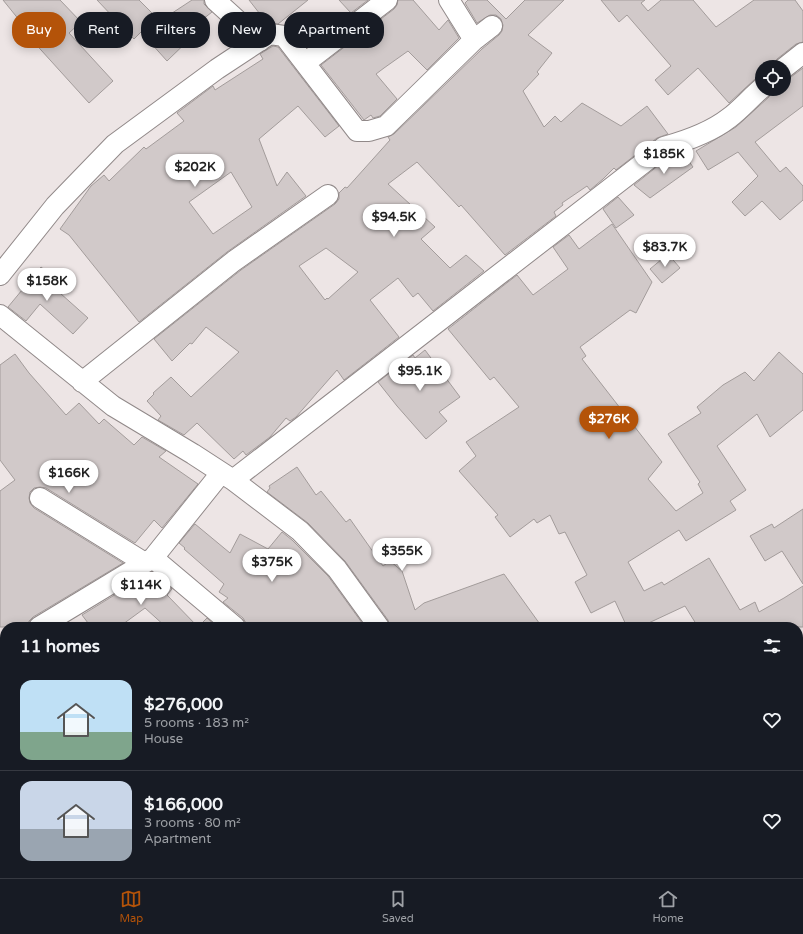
<!DOCTYPE html>
<meta charset="utf-8">
<style>
body{margin:0;font-family:"Varela Round",sans-serif;background:#242831;color:#f1f3f6;height:100vh;display:flex;flex-direction:column;font-size:15px;white-space:nowrap}
*{box-sizing:border-box;margin:0}
p{font-size:13px;color:#9ea1a6}
.icon{flex:none;width:22px;height:22px;fill:none;stroke:currentColor;stroke-width:2;stroke-linecap:round;stroke-linejoin:round}
.map{position:relative;flex:1;overflow:hidden}
.side{position:absolute;left:0px;top:622px;width:803px;height:256px;display:flex;flex-direction:column;background:#171b24;border-radius:16px 16px 0 0;box-shadow:0 2px 10px #0003}
.side>*{flex:none}
.guide{position:absolute;left:12px;top:12px;width:400px;height:36px;display:flex;gap:8px}
.controls{position:absolute;left:755px;top:60px;display:grid;gap:8px}
.controls a{display:grid;place-items:center;width:36px;height:36px;border-radius:50%;background:#171b24;box-shadow:0 2px 10px #0003;font-size:20px}
.price{position:absolute;translate:-50% -34px;padding:0 9px;border-radius:14px;background:#fff;color:#222;font-size:13px;line-height:26px;filter:drop-shadow(0 1px 2px #0008)}
.price::after{content:'';position:absolute;left:50%;top:24px;width:12px;height:9px;margin-left:-6px;background:inherit;clip-path:polygon(0 0,100% 0,50% 100%)}
.price.active{background:#b45309;color:#fff}
ul{padding:0;list-style:none}
li{display:flex;align-items:center;gap:12px;height:100px;padding:0 20px}
li+li{border-top:1px solid #363941}
li span{display:grid;place-items:center;flex:none;width:112px;height:80px;border-radius:12px;color:#555}
li>.icon{margin-inline-start:auto}
span .icon{width:48px;height:48px;fill:#fffc;stroke-width:1}
li b{font-size:17px}
h2{display:flex;justify-content:space-between;align-items:center;height:48px;padding:0 20px;font-size:17px}
.chip{padding:0 14px;border-radius:16px;background:#171b24;box-shadow:0 2px 10px #0003;font-size:14px;line-height:36px}
.chip.active{background:#b45309;color:#fff}
.tabs{display:flex;justify-content:space-around;align-items:center;height:56px;border-top:1px solid #363941;background:#171b24;font-size:11px;color:#9ea1a6}
.tabs a{display:grid;justify-items:center;gap:2px}
.tabs .active{color:#b45309}
.map>svg:first-child{display:block}
.building{fill:#d1c9c9;stroke:#a39c9b;fill-rule:evenodd}
.lines{fill:none;stroke-linecap:round;stroke-linejoin:round}
.minor-casing{stroke:#918989;stroke-width:22}
.minor{stroke:#fff;stroke-width:20}
</style>
<div class="map">
<svg width="803" height="878" viewBox="0 0 803 878">
<rect width="100%" height="100%" fill="#ede5e5"/>
<path class="building" d="M3,0H60L81,22L69,33L113,81L89,103L22,29L24,26Z
M97,0H139L160,21L192,0H204V4L212,12L193,27L197,32L167,61L141,32L134,39Z
M249,0H308L278,24L267,23Z
M339,0H368L351,13Z
M398,0H413L439,30L448,20L459,38L427,70L408,51L384,68L376,74L397,99L380,116L373,118L371,115L364,120L321,65L394,9L397,5Z
M468,0H487L506,19L525,0H564L528,35L552,53L537,72L539,74L523,91L544,127L555,116L561,122L582,103L621,126L647,106L668,134L657,138L616,170L614,168L603,179L590,190L587,186L562,203L563,205L554,212L556,216L505,255L461,205L459,207L417,162L388,184L435,227L421,239L450,268L466,255L484,271L433,311L418,293L413,297L398,278L370,300L399,337L344,380L337,370L296,417L290,421L286,418L270,437L246,455L243,451L234,459L197,423L184,435L158,420L161,416L147,401L154,394L153,393L171,377L191,397L239,352L206,327L192,344L190,343L172,361L154,339L241,270L335,204L339,199V193L345,187L347,188L390,140L388,137L394,134L482,49L499,35L502,31L503,25L501,19L496,15H490L477,23L465,3ZM326,248L358,272L328,299L327,298L325,300L299,266Z
M601,0H645L641,3L648,11L661,0H693L716,27L754,0H795L803,11V42L796,44L777,59L774,63L773,67H762V77L755,79L729,103L698,68L668,95L655,80L671,66L627,15L619,22Z
M273,46L278,47L339,126L325,137L298,106L259,139L277,186L287,172L306,196L227,252L139,322L69,235L60,229L91,186L104,175L109,181L144,147L146,149L184,121L177,113L213,86L215,90L263,59L260,54ZM231,172L252,207L213,234L189,202Z
M803,68V106L755,142L780,172L786,167L803,186V200L780,220L762,201L745,216L732,202L758,176L738,152L708,170L696,151L736,127L769,97L773,89H784V79L791,77Z
M683,153L693,167L650,198L634,185L669,157Z
M618,197L634,215L616,228L603,209Z
M612,224L652,282L636,313L630,310L580,347L586,356L582,359L662,462L648,479L676,511L703,493L698,484L700,482L668,434L701,413L697,407L723,385L745,372L754,381L779,352L803,374V410L770,437L757,414L717,446L746,490L730,501L736,510L686,541L679,530L628,562L644,591L662,582L664,585L709,558L740,610L755,602L759,612L784,598L803,586V627H698L685,606L640,627H627L615,601L591,613L575,582L587,575L565,532L559,534L550,515L537,523L534,519L510,537L495,517L498,515L459,471L476,456L466,442L519,407L494,377L490,380L448,329L517,275L533,295L568,269L553,247L569,235L579,249Z
M668,254L680,268L662,283L650,269Z
M41,267L56,279L51,285L88,318L73,334L40,304L26,321L8,307Z
M425,350L460,397L439,412L447,421L426,439L397,406L378,382L413,355L415,358Z
M15,354L29,373L66,415L79,403L99,424L104,419L134,445L142,437L166,451L159,457L198,484L162,528L154,520L135,543L46,488L40,487L34,488L30,492L29,498L30,503L34,508L123,563L33,617L29,621L28,627H0V491L15,480L0,460V365Z
M297,467L316,495L321,491L346,522L350,519L383,566L390,561L402,571L415,610L424,603L504,574L542,627H390L388,620L345,561L308,523L267,492L270,488L269,486Z
M803,509V584L782,551L765,561L750,536L772,524L774,528Z
M195,524L230,553L240,534L268,549L282,532L292,540L328,576L365,627H246V623L243,618L223,602L228,598L219,592L224,584L184,549L185,548L179,543Z
M152,572L172,589L167,595L198,627L207,618L217,627H166L145,608L119,627H91L82,615Z"/>
<g class="lines">
<g class="minor-casing">
<path id="minor" d="M215,0L260,41
M449,0L474,40
M305,63L387,0
M784,68L803,53
M0,275L55,206L115,144L217,69L270,34L284,36L357,131H369L386,126L474,40L492,26
M0,315L113,406L193,454L233,480L300,531L337,569L379,627
M82,382L234,261L328,195
M233,480L664,147C686,141 711,132 729,118C741,109 751,97 762,88
M40,498L145,563
M153,558L235,627
M39,627L153,558L221,473
M0,655L5,651
M0,788L5,784
M294,873L296,878
M215,878L225,873
M413,878L419,873"/>
</g>
<use href="#minor" class="minor"/>
</g>
</svg>
<div class="controls">
<a><svg class="icon" aria-label="locate" viewBox="0 0 24 24"><circle cx="12" cy="12" r="6"/><path d="M12 2v4M12 18v4M2 12h4M18 12h4"/></svg></a>
</div>
<b class="price" style="left:664px;top:175px">$185K</b>
<b class="price" style="left:195px;top:188px">$202K</b>
<b class="price" style="left:394px;top:238px">$94.5K</b>
<b class="price" style="left:665px;top:268px">$83.7K</b>
<b class="price" style="left:47px;top:302px">$158K</b>
<b class="price" style="left:420px;top:392px">$95.1K</b>
<b class="price active" style="left:609px;top:440px">$276K</b>
<b class="price" style="left:69px;top:494px">$166K</b>
<b class="price" style="left:402px;top:572px">$355K</b>
<b class="price" style="left:272px;top:583px">$375K</b>
<b class="price" style="left:141px;top:606px">$114K</b>
<div class="guide">
<a class="chip active">Buy</a>
<a class="chip">Rent</a>
<a class="chip">Filters</a>
<a class="chip">New</a>
<a class="chip">Apartment</a>
</div>
<section class="side">
<h2>11 homes<svg class="icon" aria-label="filters" viewBox="0 0 24 24"><path d="M4 7h16M4 17h16"/><circle cx="9" cy="7" r="2"/><circle cx="15" cy="17" r="2"/></svg></h2>
<ul>
<li><span style="background:linear-gradient(#bfe0f5 65%,#7fa58c 0)"><svg class="icon" aria-label="home" viewBox="0 0 24 24"><path d="M3 11l9-7 9 7M6 9v11h12V9"/></svg></span><div><b>$276,000</b><p>5 rooms · 183 m²</p><p>House</p></div><svg class="icon" aria-label="heart" viewBox="0 0 24 24"><path d="M12 20l-8-8c-3-5 5-10 8-4 3-6 11-1 8 4z"/></svg></li>
<li><span style="background:linear-gradient(#c9d6e8 60%,#9aa5b1 0)"><svg class="icon" aria-label="home" viewBox="0 0 24 24"><path d="M3 11l9-7 9 7M6 9v11h12V9"/></svg></span><div><b>$166,000</b><p>3 rooms · 80 m²</p><p>Apartment</p></div><svg class="icon" aria-label="heart" viewBox="0 0 24 24"><path d="M12 20l-8-8c-3-5 5-10 8-4 3-6 11-1 8 4z"/></svg></li>
</ul>
</section>
</div>
<nav class="tabs">
<a class="active"><svg class="icon" aria-label="map" viewBox="0 0 24 24"><path d="M3 6l6-2 6 2 6-2v14l-6 2-6-2-6 2zM9 4v14M15 6v14"/></svg>Map</a>
<a><svg class="icon" aria-label="saved" viewBox="0 0 24 24"><path d="M7 4h10v16l-5-4-5 4z"/></svg>Saved</a>
<a><svg class="icon" aria-label="home" viewBox="0 0 24 24"><path d="M3 11l9-7 9 7M6 9v11h12V9"/></svg>Home</a>
</nav>
